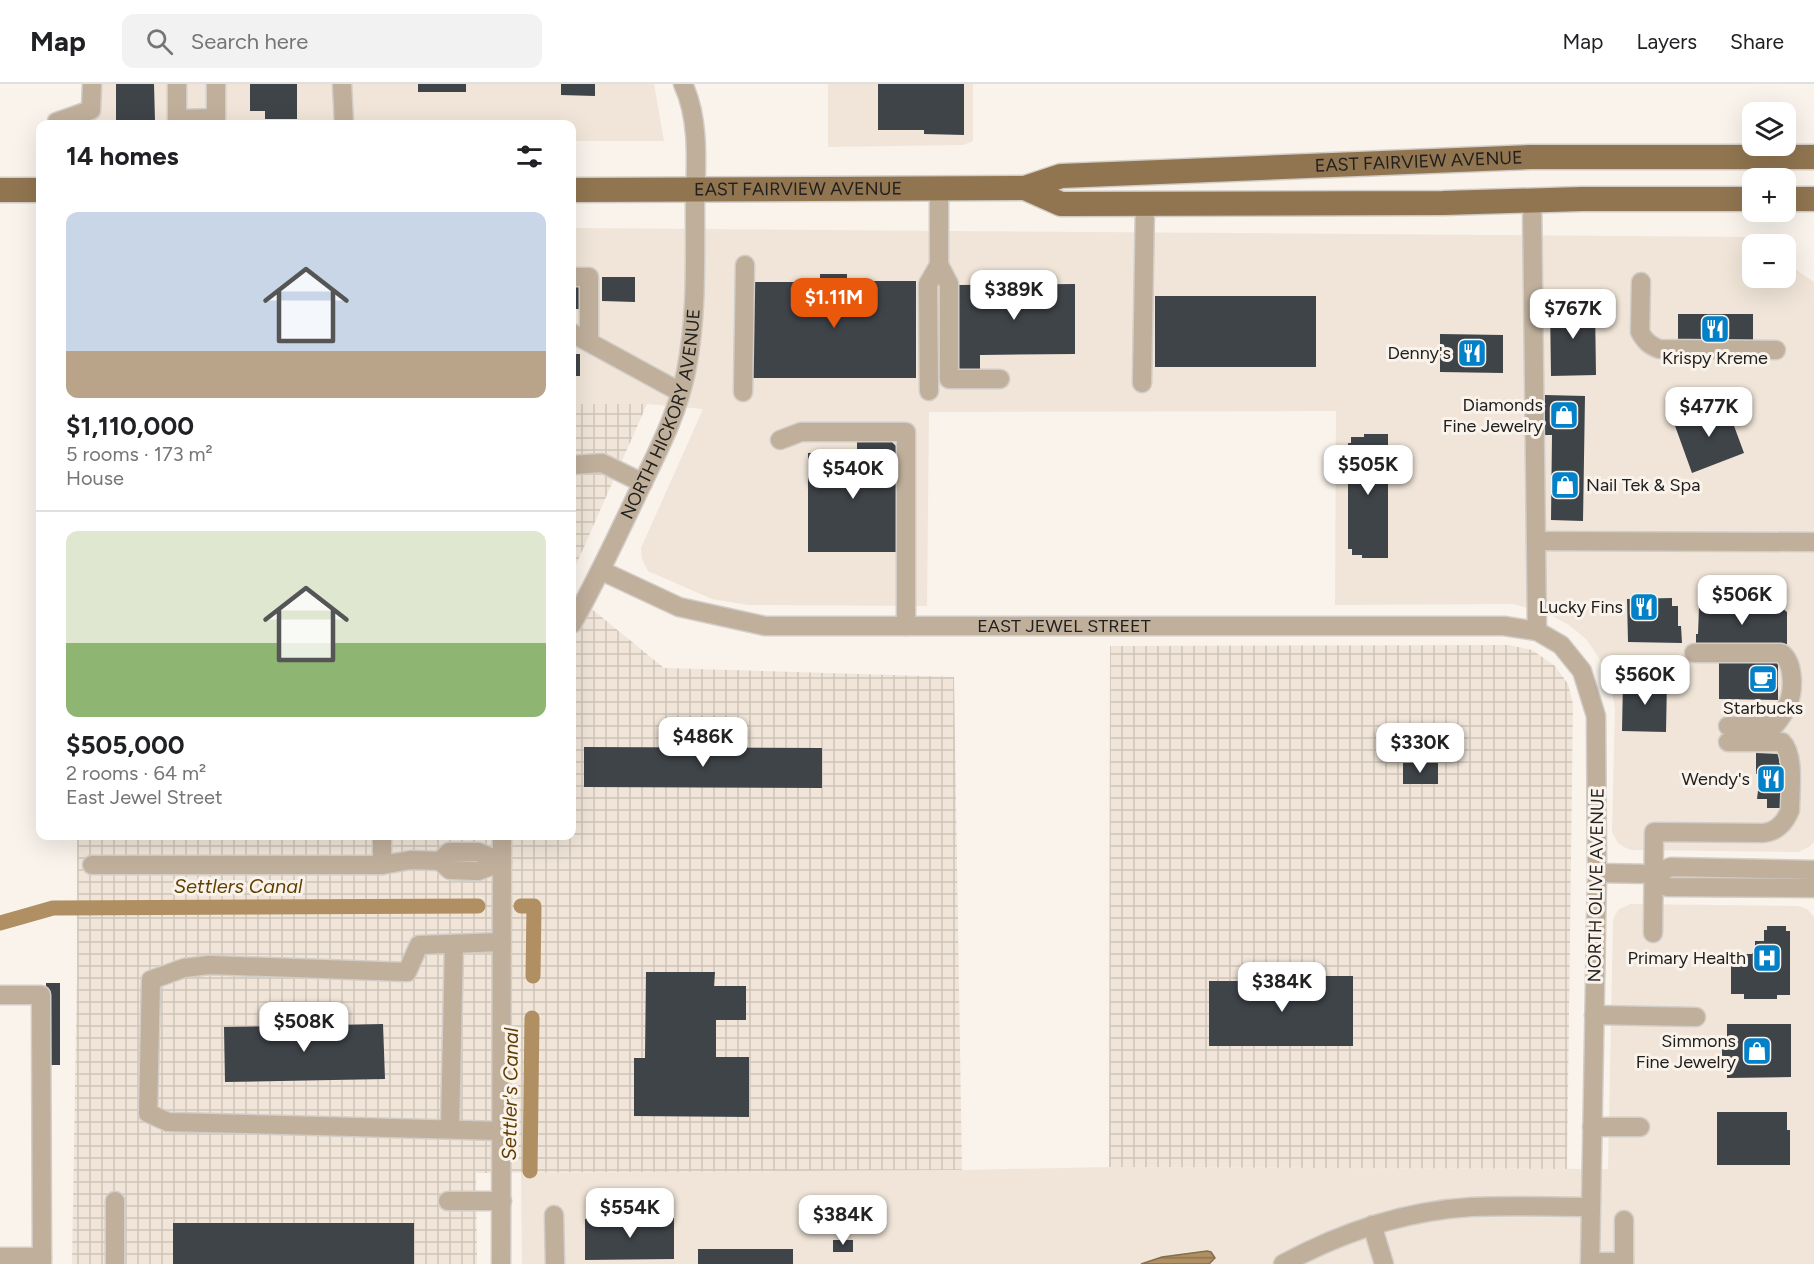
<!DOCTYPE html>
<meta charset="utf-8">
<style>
body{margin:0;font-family:Figtree,sans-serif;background:#f2f2f2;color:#202124;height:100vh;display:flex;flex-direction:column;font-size:22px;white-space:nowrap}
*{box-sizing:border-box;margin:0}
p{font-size:20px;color:#757577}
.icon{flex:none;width:33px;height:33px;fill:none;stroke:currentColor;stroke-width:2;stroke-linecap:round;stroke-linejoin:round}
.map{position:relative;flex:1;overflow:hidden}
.drawer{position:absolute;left:36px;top:36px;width:540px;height:720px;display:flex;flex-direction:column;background:#fff;border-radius:12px;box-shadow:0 6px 24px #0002}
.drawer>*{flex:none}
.controls{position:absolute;left:1742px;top:18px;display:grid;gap:12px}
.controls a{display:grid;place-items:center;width:54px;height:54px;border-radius:12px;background:#fff;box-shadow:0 6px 24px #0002;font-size:30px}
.price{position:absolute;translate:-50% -51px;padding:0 14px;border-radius:12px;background:#fff;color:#222;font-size:20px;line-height:39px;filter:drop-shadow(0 2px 3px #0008)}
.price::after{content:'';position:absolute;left:50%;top:36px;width:18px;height:14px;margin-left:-9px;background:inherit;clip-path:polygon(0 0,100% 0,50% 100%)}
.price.selected{background:#ea580c;color:#fff}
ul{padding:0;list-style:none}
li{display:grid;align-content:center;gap:12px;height:318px;padding:0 30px}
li+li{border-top:2px solid #e0e0e0}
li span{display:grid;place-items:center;height:186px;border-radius:12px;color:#555}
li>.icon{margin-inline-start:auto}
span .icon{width:108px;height:108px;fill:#fffc;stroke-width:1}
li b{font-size:26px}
h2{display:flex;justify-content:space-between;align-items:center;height:72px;padding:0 30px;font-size:26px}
header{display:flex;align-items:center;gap:36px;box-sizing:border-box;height:84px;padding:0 30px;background:#fff;border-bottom:2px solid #e0e0e0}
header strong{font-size:28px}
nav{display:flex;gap:33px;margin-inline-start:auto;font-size:21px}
.search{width:420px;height:54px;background:#f2f2f2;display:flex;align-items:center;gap:15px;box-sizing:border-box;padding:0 21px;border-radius:12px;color:#757577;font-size:22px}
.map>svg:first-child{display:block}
.built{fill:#f0e5d8}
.industrial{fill:url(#industrial-grid)}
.water{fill:url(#water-rules);stroke:#856e4e;stroke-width:1.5}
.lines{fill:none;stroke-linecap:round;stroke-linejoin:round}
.canal{stroke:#b08f62;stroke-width:15}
.building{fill:#3f4449}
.minor-casing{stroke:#d2cdc7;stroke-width:21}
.major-casing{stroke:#d2cdc7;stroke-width:27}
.minor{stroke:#bfaf9b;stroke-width:18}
.major{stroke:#907550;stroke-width:24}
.labels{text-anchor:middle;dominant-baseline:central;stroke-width:6;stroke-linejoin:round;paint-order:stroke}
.street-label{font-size:18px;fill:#22201e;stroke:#f9f3ec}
.poi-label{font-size:18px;fill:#22201e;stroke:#f9f3ec;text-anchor:end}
.water-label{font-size:20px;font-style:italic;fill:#613f02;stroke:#f9f3ec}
</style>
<header>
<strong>Map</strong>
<div class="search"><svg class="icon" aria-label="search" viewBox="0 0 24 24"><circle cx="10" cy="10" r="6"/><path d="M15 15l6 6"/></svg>Search here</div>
<nav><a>Map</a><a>Layers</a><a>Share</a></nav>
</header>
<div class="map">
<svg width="1814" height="1180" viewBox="0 0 1814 1180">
<defs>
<pattern id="industrial-grid" width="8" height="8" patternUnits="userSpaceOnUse" patternTransform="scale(1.5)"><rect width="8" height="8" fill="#f0e5d8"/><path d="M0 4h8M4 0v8" fill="none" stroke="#cec4b9"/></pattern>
<pattern id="water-rules" width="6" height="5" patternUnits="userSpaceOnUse" patternTransform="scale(1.5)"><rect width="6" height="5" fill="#b08f62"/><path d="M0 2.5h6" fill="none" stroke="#8f7450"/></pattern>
</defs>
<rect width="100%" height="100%" fill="#f9f3ec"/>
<path class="built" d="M88,0H654L664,57H572V40H58V39H88Z
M828,0H973V57L963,61L828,63Z
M572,144L1749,153L1759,160H1752V194H1785V178L1814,198V758L1809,763L1798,768L1631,766L1624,763L1618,759L1612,748L1615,624L1610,597L1599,574L1586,555L1569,541L1549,530L1513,520L1335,521L1336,327L929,328L927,522L748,521L712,515L648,487L642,475L641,464L703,325L647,320H572Z
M1631,820L1798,822L1807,825L1814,833V1180H522L521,1089L962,1086L1109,1083L1608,1085L1613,838L1614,833L1619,825Z"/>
<path class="industrial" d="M572,320H647L572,490Z
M572,509L664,584L954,593L962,1086L476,1089L477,1180H72L77,889V752H572Z
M1509,561L1532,566L1555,582L1568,600L1573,620L1567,1085L1109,1083L1110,562Z"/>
<path class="water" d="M1207,1167L1211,1168L1215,1174L1209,1180H1141L1162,1173Z"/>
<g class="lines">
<path class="canal" d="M521,822H534L533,892
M0,839L53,824L478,822
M530,1087L532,934"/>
</g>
<path class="building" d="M116,0H154L155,37H116Z
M250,0H297V35H265V27H250Z
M418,0H466V8H418Z
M561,0H595V12L561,11Z
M878,0H964V51L924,50V46H878Z
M820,190H847V197H916V294H751V198H820Z
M602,193H635V218L602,217Z
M1075,200V270L980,271V287L958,288V201Z
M572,203H584V225H572Z
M1155,212H1316V283H1155Z
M1550,220L1595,222L1596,291L1551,292Z
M1678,230H1753V261H1678Z
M1440,250L1503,251V289L1440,288Z
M572,270H580V292H572Z
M1545,311L1585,312L1583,437L1551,436L1552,351H1545Z
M1726,320L1744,369L1692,389L1674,339Z
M1364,350H1388V474H1362V471H1352V465H1348V359H1351V353H1364Z
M857,356H890L896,362L897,468H808V369L857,368Z
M1672,514V522H1678V542H1681L1682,559L1628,558L1627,515Z
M1699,524L1783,525L1787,528V560L1696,559V550H1698Z
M1719,574H1778V616L1719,615Z
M1623,596H1667L1666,648L1622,647Z
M584,663L822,664V704L584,703Z
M1756,669L1779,670V679H1784L1783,724H1767V715H1757L1760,690H1756Z
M1403,679H1438V700H1403Z
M1767,842H1786V847H1790V911H1777V915H1744V910H1731V879H1743V870H1752L1755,866V857H1764V846H1767Z
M646,888H715L714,902H746V936H716V973H749V1033L634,1032V974H645Z
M1314,892H1353V962H1209V897H1314Z
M46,899H60V981H47Z
M383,940L385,995L225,998L224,943Z
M1727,940H1791V993L1727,994V980H1722V955H1727Z
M1717,1028H1787V1046H1790V1081H1717Z
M674,1134V1175L585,1176V1135Z
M173,1139H414V1180H173Z
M833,1156H853V1168H833Z
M698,1165H793V1180H698Z"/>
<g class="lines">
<g class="minor-casing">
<g id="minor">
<path d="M177,0V35L216,34V0"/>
<path d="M342,0L344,40"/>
<path d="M57,40V38L91,26L92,0"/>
<path d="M939,105V181L949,200V295H1000"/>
<path d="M1532,117L1537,547"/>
<path d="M572,193H589V258"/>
<path d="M1641,198L1640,248C1645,257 1649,261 1659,265L1776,266"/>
<path d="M572,249L680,308"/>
<path d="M1142,299L1145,120"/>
<path d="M929,307L928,200L939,181"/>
<path d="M743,308L745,181"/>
<path d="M780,356L801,348H906V542"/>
<path d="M572,381L602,379L643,399"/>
<path d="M1536,457L1814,458"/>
<path id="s1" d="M602,487L679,523L765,542H1504L1537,547L1561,561L1582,587L1596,632L1597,789L1590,1180"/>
<path id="s2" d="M572,540C598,494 620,446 643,398C660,363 678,327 686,288C697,233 695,177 695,121C696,82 700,36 683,0"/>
<path d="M1694,569H1781C1794,578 1794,606 1788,620C1785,628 1780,635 1775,641L1728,642"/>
<path d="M449,768H478L502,778L478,787L450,786L440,777Z"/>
<path d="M92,781H382V752"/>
<path d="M382,781L411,776L440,777"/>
<path d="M1597,789L1653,790L1671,783L1814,786"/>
<path d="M1653,790L1667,803L1814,804"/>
<path d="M1653,849L1654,748L1763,749C1776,748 1785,739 1790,726C1790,707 1795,671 1782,658H1728"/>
<path d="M0,911H41L42,1180"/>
<path d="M1594,931L1696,933"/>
<path d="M1592,1043H1640"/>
<path d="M450,1045L454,860"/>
<path d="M502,1047L168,1038L148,1029L151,896L184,884L209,881L407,888L419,861L502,858"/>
<path d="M115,1117V1180"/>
<path d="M448,1117H502"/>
<path d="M554,1131L555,1180"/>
<path d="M1372,1141L1384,1180"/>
<path d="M0,1173H42"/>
<path d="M1590,1178H1624"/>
<path d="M501,1180L502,752"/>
<path d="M1283,1180C1342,1148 1403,1127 1471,1123C1510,1121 1551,1123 1590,1123"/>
<path d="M1624,1180V1136"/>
</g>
</g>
<g class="major-casing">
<g id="major">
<path d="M1025,104L1061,120L1443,119L1582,115H1752"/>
<path d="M0,106H40"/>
<path id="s3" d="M572,106L1025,104L1061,92L1530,73H1814"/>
<path d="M1785,115H1814"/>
</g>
</g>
<use href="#minor" class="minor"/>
<use href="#major" class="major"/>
</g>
<defs>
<g id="restaurant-square" transform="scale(1.5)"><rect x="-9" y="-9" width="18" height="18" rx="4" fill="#0281c9" stroke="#f9f3ec"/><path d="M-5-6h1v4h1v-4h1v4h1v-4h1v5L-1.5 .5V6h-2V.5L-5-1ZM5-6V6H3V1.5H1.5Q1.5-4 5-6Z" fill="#fff"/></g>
<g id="shop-square" transform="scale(1.5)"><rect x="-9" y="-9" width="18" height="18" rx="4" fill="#0281c9" stroke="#f9f3ec"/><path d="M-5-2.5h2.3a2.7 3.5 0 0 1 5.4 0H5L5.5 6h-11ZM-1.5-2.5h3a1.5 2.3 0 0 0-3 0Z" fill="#fff"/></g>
<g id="cafe-square" transform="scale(1.5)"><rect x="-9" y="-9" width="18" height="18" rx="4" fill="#0281c9" stroke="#f9f3ec"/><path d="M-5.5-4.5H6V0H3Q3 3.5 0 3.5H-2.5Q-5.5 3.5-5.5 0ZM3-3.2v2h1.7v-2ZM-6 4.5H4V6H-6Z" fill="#fff"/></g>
<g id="hospital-square" transform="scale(1.5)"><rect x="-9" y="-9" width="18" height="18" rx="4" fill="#0281c9" stroke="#f9f3ec"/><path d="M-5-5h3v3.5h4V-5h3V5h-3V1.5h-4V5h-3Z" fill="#fff"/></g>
</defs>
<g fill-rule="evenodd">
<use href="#restaurant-square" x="1715" y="245"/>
<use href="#restaurant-square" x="1472" y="269"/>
<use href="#shop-square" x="1564" y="331"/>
<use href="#shop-square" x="1565" y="401"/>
<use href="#restaurant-square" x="1644" y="523"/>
<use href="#cafe-square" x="1763" y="595"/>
<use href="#restaurant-square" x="1771" y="695"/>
<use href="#hospital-square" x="1767" y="874"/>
<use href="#shop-square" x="1757" y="967"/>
</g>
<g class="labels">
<g class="street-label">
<text stroke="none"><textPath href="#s3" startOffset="849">EAST FAIRVIEW AVENUE</textPath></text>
<text stroke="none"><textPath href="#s3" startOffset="226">EAST FAIRVIEW AVENUE</textPath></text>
<text stroke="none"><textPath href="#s2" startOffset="230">NORTH HICKORY AVENUE</textPath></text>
<text stroke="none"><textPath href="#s1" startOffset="472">EAST JEWEL STREET</textPath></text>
<text transform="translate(1596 801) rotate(-89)">NORTH OLIVE AVENUE</text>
</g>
<g class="poi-label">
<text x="1451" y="269">Denny's</text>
<text x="1715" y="274" text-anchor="middle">Krispy Kreme</text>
<text x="1543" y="321">Diamonds<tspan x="1543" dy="21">Fine Jewelry</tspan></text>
<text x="1586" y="401" text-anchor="start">Nail Tek &amp; Spa</text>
<text x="1623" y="523">Lucky Fins</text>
<text x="1763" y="624" text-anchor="middle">Starbucks</text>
<text x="1750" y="695">Wendy's</text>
<text x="1746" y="874">Primary Health</text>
<text x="1736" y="957">Simmons<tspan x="1736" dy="21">Fine Jewelry</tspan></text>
</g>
<g class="water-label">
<text x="238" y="802">Settlers Canal</text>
<text transform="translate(510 1010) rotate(-89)">Settler's Canal</text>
</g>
</g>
</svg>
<div class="controls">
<a><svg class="icon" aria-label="layers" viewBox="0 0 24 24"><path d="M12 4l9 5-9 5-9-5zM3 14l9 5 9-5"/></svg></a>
<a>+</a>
<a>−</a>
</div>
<b class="price" style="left:1014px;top:237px">$389K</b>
<b class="price selected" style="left:834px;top:245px">$1.11M</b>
<b class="price" style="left:1573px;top:256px">$767K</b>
<b class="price" style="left:1709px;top:354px">$477K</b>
<b class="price" style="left:1368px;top:412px">$505K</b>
<b class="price" style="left:853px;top:416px">$540K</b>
<b class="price" style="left:1742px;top:542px">$506K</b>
<b class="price" style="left:1645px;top:622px">$560K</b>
<b class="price" style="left:703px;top:684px">$486K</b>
<b class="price" style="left:1420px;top:690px">$330K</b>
<b class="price" style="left:1282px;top:929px">$384K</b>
<b class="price" style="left:304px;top:969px">$508K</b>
<b class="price" style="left:630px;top:1155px">$554K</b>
<b class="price" style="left:843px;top:1162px">$384K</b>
<section class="drawer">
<h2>14 homes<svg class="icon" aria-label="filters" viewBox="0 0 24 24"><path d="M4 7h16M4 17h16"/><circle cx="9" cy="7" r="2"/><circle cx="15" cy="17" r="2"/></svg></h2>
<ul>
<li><span style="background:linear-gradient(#c9d6e8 75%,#b9a48a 0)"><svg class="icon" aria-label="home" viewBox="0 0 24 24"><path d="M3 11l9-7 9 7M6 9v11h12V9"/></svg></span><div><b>$1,110,000</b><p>5 rooms · 173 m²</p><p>House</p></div></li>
<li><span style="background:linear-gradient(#dfe7d0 60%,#8fb573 0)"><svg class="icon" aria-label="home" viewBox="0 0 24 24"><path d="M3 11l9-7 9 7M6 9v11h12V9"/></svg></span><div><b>$505,000</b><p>2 rooms · 64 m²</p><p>East Jewel Street</p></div></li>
</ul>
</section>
</div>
